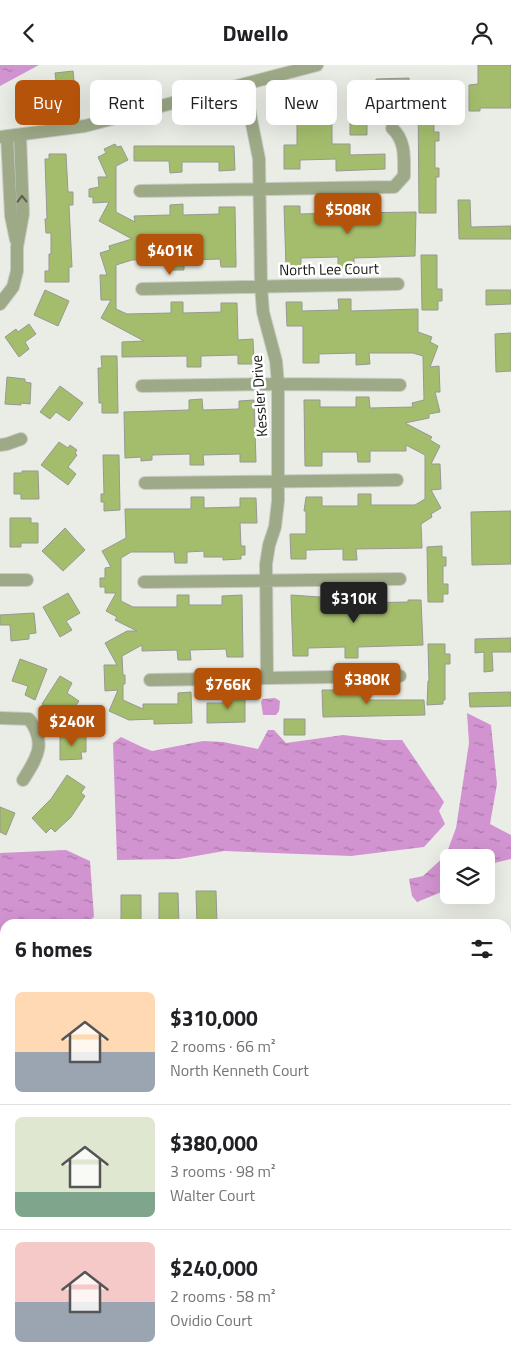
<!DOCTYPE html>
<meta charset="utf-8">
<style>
body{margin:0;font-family:"Titillium Web",sans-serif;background:#f6f6f6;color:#202124;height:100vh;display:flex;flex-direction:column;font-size:19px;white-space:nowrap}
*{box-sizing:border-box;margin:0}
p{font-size:16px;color:#757577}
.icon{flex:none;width:28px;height:28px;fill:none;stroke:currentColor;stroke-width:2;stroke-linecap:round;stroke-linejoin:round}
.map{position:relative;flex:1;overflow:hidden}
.panel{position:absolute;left:0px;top:854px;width:511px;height:446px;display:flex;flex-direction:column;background:#fff;border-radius:15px 15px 0 0;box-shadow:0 5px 20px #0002}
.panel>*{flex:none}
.guide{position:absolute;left:15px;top:15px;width:481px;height:45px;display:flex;gap:10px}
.controls{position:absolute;left:440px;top:784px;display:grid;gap:10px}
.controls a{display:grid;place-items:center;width:55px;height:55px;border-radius:8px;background:#fff;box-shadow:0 5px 20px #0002;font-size:25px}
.price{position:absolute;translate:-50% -42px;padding:0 11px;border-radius:5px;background:#b45309;color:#fff;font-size:16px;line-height:32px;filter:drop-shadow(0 1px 2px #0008)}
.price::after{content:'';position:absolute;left:50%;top:30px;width:15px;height:11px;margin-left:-8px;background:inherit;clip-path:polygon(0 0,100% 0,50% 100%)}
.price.selected{background:#222;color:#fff}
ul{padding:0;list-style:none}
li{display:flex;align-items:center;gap:15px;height:125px;padding:0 15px}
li+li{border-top:1px solid #e0e0e0}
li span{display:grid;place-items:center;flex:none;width:140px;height:100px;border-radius:8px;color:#555}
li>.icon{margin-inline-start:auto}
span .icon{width:60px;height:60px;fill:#fffc;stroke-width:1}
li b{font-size:21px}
h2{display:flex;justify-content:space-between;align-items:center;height:60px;padding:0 15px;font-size:21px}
.chip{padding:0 18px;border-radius:8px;background:#fff;box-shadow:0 5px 20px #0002;font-size:18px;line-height:45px}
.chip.selected{background:#b45309;color:#fff}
header{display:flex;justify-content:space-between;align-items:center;height:65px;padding:0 15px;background:#fff;font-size:22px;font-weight:700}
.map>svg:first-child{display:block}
.water{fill:url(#water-ripples)}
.building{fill:#a4bd6c;stroke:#969992}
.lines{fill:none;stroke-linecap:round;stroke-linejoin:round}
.minor-casing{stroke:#c8cbc4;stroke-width:14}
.minor{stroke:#9da987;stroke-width:12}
.oneway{stroke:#5a604e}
.labels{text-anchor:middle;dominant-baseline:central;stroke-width:5;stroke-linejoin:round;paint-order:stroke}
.street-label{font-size:15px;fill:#171815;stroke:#fff}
</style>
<header><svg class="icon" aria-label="back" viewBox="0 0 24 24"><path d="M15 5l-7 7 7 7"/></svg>Dwello<svg class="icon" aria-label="person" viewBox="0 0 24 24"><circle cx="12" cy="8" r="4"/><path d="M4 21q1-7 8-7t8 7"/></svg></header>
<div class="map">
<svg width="511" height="1299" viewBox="0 0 511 1299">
<defs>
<pattern id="water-ripples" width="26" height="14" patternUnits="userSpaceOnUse" patternTransform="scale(1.25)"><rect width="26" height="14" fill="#d294d1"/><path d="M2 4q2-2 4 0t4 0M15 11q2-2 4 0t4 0" fill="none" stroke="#a978a8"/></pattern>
</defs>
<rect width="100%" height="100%" fill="#eaede5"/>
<path class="water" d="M0,0H39L0,21Z
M275,633L280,636L279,646L276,650H263L261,637L263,634Z
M467,648L491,660L497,719L490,759L511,770V794L486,800V792H449V824L417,837L412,831L409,814L423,811L446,790L456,763L469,678Z
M268,665H274L286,678L343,670L384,675H402L444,737L439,746L445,759L424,782L351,791L224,786L179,794L117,795L113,678L121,672L142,682L152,686L203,676L223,677L258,684Z
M66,785L90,796L94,852L85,859H5V870H0V788Z
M506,1098H511V1299H0V1104H5V1295H506Z"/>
<path class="building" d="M478,0H511V43H480V46H469V20L478,19Z
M73,6L76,36L39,40L38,34H36L34,19L56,16L55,8Z
M409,13V34H384V33L367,36V70H350V44H353L349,23L376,18V14Z
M295,27L297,35L282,40L279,31Z
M418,31H434V41H439L440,50L434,51V67H439V76H435V103H439V112H436V148H419Z
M297,46H332V79H350V90L385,89V104L336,106V94L300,95V104H284V80H297Z
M115,79L117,82L121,81L128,95L116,101V147L135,157L134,151L170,150V140L183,139V150L219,149V142H235L236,197V202H221L220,194L184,195V205H171V194L132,195L116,200V244L127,249L171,248V237H183V248L221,247V238H237L238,275L253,274L254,299H238V290L201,291V302H187V291L122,292V277L144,276L101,253L111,235H101L100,210H107L100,188L110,185L109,181L132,174L99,156L109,137L93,138V132H89V124L99,122L98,112H107L98,92L106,88L104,84Z
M134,81H234L235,105L219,106V97H182V107L170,108L169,96H134Z
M49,89H66L68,127H73V140H69L72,202H69V217H45V206H49V189H51V168H46L45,154H47L45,94H49Z
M458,135H470L471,162L511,161V174H459Z
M351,137V148L416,147L415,191L354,193V203H338V192L301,193V202H286L284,141H300V149L337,148V138Z
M421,190H437V224H442V236H438V245H422Z
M45,225L69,236L58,261L34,250Z
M486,225H511V239L486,240Z
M338,234H351V246L418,244V267L432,272L430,277L438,281L430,302L439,301L440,327H435L440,347L429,349V353L405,358L432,372L430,375L440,381L431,399H440L441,424L431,425L441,443L431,449L432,452L421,459L422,483L356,484L357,495H343V484L306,485V494H291L290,469H306V446H304L306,432H322V441H358V429H371V440H415L425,434V390L406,380V386H370V397H358L357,387H322V401H305L304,335H320V342H356V332H369L370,343L413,342L412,338L424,335L423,291L413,288H369L370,299L356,300V288L319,289V298H303V261H287L286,237H302V246L339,245Z
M29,259L36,269L25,277L29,284L19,292L5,272L16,264L18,267Z
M511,268V306L496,307L495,269Z
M101,291H117L118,348H102V338H99L98,303H102Z
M7,312L25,314V317L31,318L30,339L21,338V340L5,339Z
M60,321L83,338L69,356L56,347L50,354L40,347Z
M202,334L203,345L239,344V336L254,335L256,397H240V389L203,390L204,400H190V389L152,390V395L141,396V392L125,393L124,347L189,345V335Z
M59,377L68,383L70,380L77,385L75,388L77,390L68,402L76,409L68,420L41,400Z
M103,390H119L120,445L104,446V437H101V429H104Z
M22,406H38L39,434H21V429H14V408H22Z
M191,432H204V443L240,442V433H256L257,458H240L241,481H245V490H241V494L223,495V492H204V486L187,487V498H175L174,487H131L121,493V536L133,542H177V530H189V540H222V531L242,530L243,592H227L226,584L190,585L191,595H178L177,585L142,586V580L122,591L123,610H125V619H123V635L143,644V639H178V628L191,627L192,658L154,659V654L129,655L109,646L118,625L105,626L104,600H117L105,578L127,566H137L115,555L117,552L106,546L116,528H105V522H100V513H105V503L111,502L102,486L126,473L125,444H190L191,443Z
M511,446V499L472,500L471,447Z
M10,453H31V458H38V478H21V482H10Z
M65,463L85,485L63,506L42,486Z
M442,481V492H446V501H443V519H448V529H443V537H428L427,482Z
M344,527H361V538L408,537V535H421L423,580L358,582V593H345V582L308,583V591H293L291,530L320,532V537H344Z
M68,528L80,548L66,556L72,565L60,572L43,542Z
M34,548L36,568L29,569V574L11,576L10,560H0V550Z
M511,573V587H492L493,606L484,607V587L475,588V574Z
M428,579H445V589H450V599H445V635H443V639L427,640L428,616H429Z
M20,594L47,604L35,635L25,630L28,621L12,616Z
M60,611L72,618L67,628L79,636L66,655L42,639Z
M322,625H363V635H424L425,650L323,652Z
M245,626V657L207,658V638H231L230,627Z
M511,627V641L470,642L469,628Z
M284,654H305V670H284Z
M86,669V687H81L82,694L60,695V670Z
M67,710L85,722L81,728L85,731L71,752L55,767L51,763L46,768L32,753L51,734Z
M0,742L15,748L6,770L0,767Z
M196,826H216L217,859H197Z
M159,828H178L179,859H159Z
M121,830H141V859H121Z"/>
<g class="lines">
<g class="minor-casing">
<path id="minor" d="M244,19L259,94L261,221L263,247L276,296L278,319V436L275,462L269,480L266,499L267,612
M7,71L11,151L16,175
M0,72L85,61L317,0
M140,126L394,122L404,111C404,93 406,76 392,63
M142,224L398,219
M0,239L13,222L17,206V182L23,149L20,70
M142,321L278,319L400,320
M0,380L7,379L21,374
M145,418L397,415
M0,515H27
M144,517L400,514
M150,615L400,611
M0,653L29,654C47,678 37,693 23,715
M1,902L5,1005
M506,944H511"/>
</g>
<use href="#minor" class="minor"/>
</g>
<defs><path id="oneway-chevron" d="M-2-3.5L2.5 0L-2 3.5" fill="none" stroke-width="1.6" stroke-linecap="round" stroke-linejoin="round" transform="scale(1.25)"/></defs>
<use class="oneway" href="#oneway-chevron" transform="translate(22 134) rotate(-91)"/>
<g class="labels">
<g class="street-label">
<text transform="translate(329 204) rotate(-1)">North Lee Court</text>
<text transform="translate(259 331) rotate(-94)">Kessler Drive</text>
</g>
</g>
</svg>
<div class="controls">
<a><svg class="icon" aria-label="layers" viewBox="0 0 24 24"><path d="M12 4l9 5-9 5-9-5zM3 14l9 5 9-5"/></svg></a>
</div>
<b class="price" style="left:348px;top:170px">$508K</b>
<b class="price" style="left:170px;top:211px">$401K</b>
<b class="price selected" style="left:354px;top:559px">$310K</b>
<b class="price" style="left:367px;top:640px">$380K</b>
<b class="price" style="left:228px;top:645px">$766K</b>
<b class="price" style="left:72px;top:682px">$240K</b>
<div class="guide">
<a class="chip selected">Buy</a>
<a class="chip">Rent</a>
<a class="chip">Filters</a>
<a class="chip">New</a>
<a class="chip">Apartment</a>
</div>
<section class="panel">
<h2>6 homes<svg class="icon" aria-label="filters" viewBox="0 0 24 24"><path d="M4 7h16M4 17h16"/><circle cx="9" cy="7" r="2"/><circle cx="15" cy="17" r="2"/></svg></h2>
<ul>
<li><span style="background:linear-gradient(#ffd9b3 60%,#9aa5b1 0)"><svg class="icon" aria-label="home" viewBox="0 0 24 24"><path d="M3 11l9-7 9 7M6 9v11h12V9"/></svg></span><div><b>$310,000</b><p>2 rooms · 66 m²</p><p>North Kenneth Court</p></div></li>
<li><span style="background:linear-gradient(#dfe7d0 75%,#7fa58c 0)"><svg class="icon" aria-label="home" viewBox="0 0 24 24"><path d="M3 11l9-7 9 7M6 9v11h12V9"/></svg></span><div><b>$380,000</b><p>3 rooms · 98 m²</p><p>Walter Court</p></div></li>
<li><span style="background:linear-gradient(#f6c9c9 60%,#9aa5b1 0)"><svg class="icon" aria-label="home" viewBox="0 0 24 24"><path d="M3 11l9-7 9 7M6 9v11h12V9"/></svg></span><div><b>$240,000</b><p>2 rooms · 58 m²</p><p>Ovidio Court</p></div></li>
</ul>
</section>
</div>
